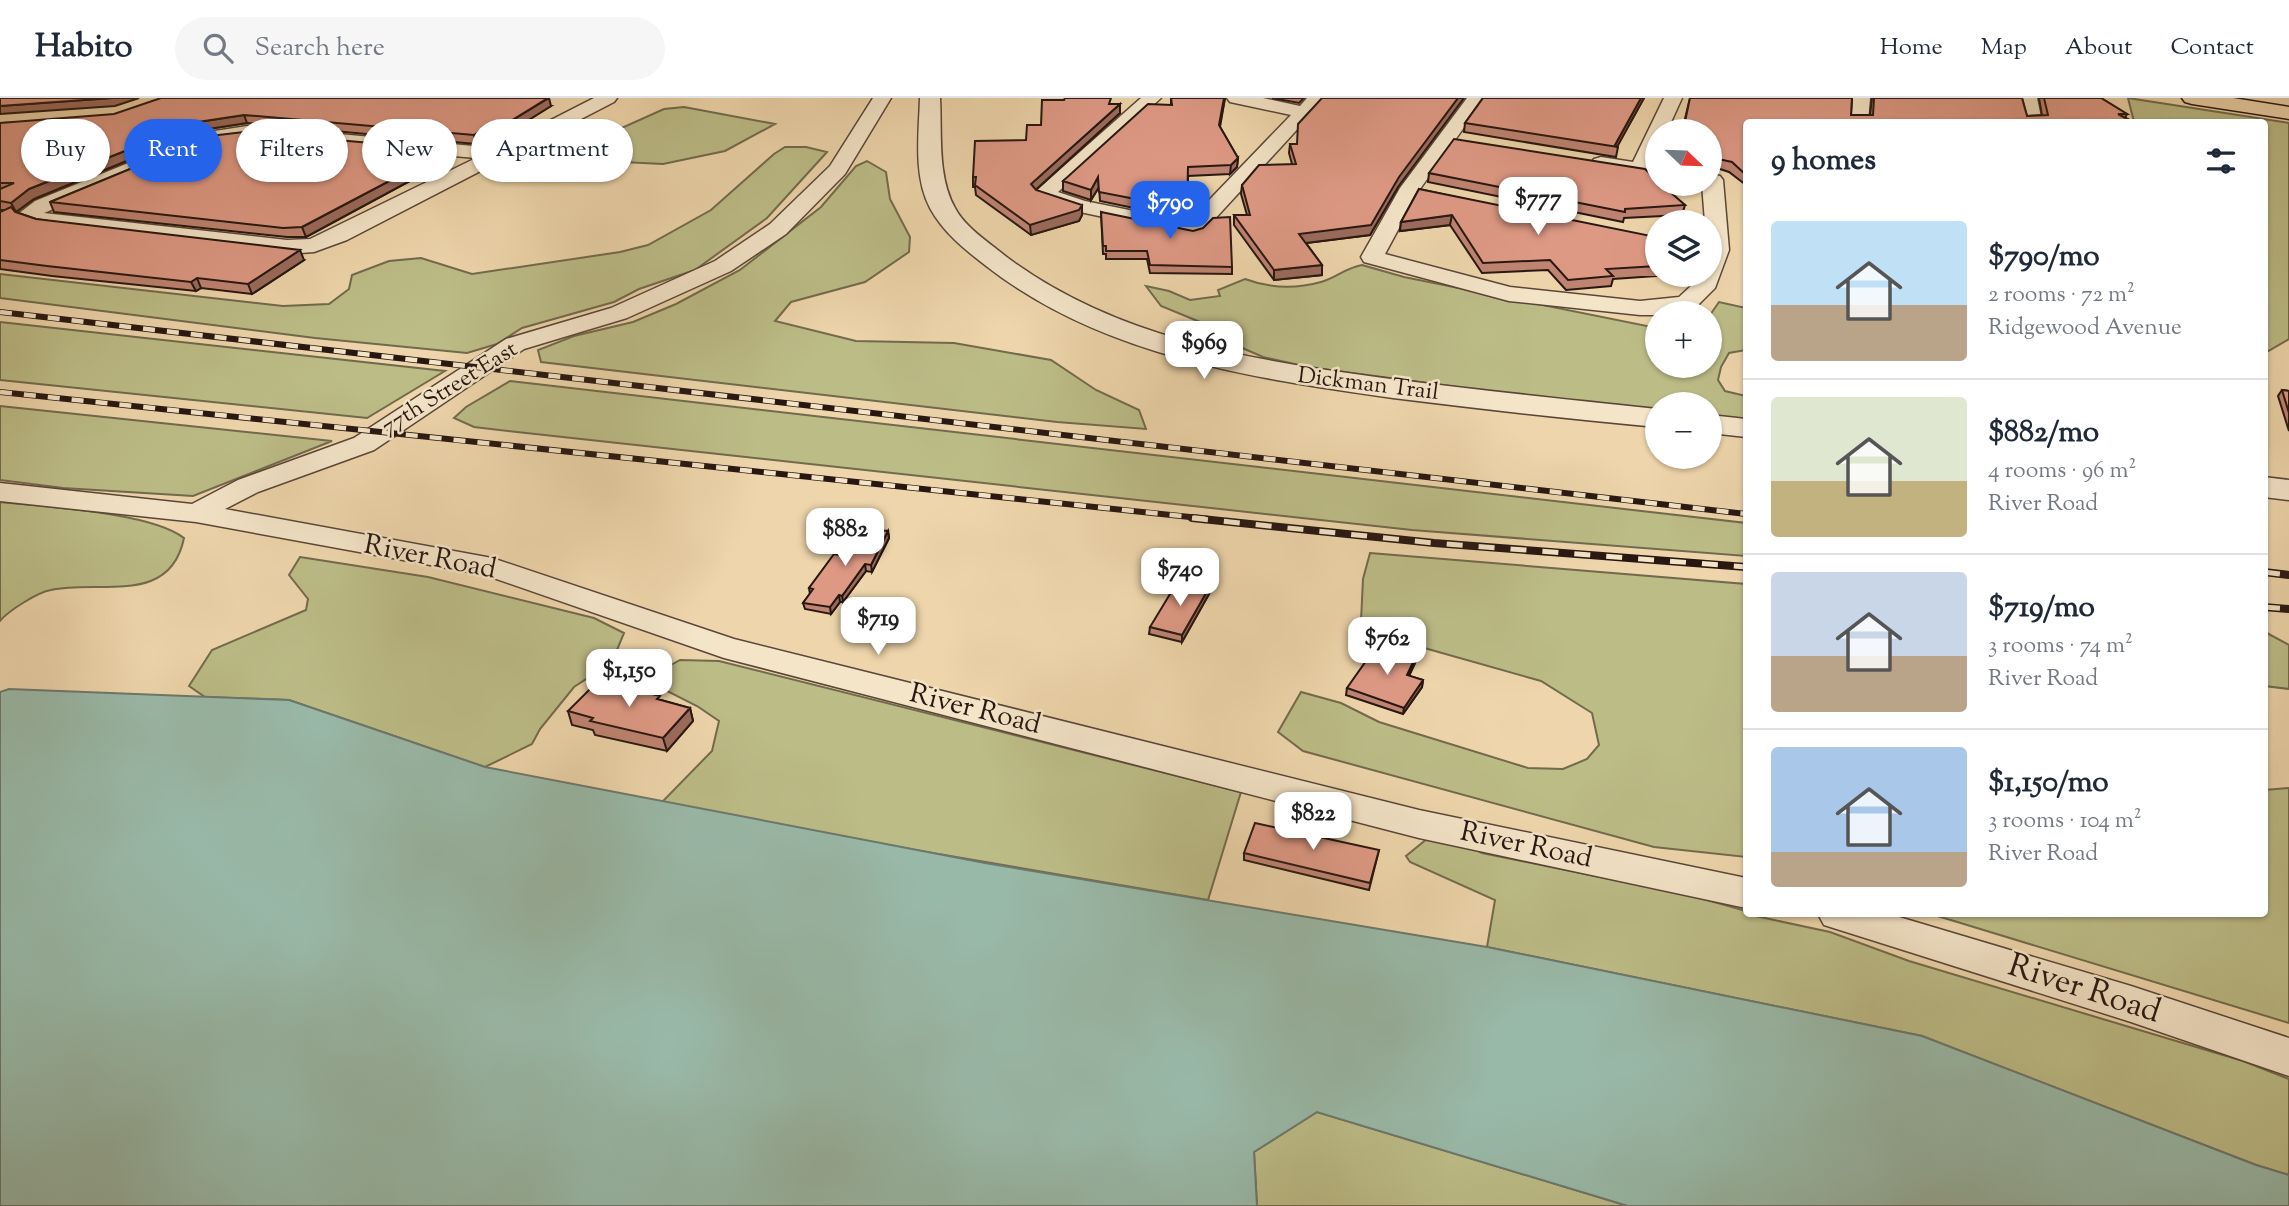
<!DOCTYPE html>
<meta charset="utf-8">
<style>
body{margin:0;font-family:"Sorts Mill Goudy",serif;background:#f6f6f7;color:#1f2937;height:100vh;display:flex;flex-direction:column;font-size:26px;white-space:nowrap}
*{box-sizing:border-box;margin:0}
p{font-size:23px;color:#747a83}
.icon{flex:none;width:38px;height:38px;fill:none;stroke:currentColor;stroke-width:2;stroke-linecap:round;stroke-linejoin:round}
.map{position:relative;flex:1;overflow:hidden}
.sheet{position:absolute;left:1743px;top:21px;width:525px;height:798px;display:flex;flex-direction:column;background:#fff;border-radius:7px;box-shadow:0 2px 5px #0004}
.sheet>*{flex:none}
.hud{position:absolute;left:21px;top:21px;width:665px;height:63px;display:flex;gap:14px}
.needle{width:46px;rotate:113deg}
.tools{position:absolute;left:1645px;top:21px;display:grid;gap:14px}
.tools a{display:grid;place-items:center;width:77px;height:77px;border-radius:50%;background:#fff;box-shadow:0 2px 5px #0004;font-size:35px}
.price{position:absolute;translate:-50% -60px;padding:0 16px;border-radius:14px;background:#fff;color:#222;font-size:23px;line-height:46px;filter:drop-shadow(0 2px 4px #0008)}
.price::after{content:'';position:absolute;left:50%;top:42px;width:21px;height:16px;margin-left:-10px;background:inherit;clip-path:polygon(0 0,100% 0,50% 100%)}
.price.on{background:#2563eb;color:#fff}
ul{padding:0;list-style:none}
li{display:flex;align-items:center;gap:21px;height:175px;padding:0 28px}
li+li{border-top:2px solid #e0e1e3}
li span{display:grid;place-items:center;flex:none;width:196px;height:140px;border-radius:7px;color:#555}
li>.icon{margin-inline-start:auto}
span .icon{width:84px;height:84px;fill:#fffc;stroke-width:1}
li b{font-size:30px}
h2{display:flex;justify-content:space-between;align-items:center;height:84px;padding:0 28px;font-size:30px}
.tag{padding:0 24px;border-radius:32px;background:#fff;box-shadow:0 2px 5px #0004;font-size:24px;line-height:63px}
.tag.on{background:#2563eb;color:#fff}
header{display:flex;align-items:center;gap:42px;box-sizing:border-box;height:98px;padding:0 35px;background:#fff;border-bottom:2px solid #e0e1e3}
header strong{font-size:33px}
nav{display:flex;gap:38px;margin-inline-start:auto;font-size:24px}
.search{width:490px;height:63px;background:#f6f6f7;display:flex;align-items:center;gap:18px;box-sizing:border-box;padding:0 24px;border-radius:38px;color:#747a83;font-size:26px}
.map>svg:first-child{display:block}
.green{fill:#bcbc87;stroke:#726a4c;stroke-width:2}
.water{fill:#99b9a8;stroke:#6c786c;stroke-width:2}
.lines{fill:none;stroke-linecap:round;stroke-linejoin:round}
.minor-casing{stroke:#5a4638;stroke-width:3}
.tertiary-casing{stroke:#5a4638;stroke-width:3}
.primary-casing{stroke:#281711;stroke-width:3}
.minor{fill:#f4e4c8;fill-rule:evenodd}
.tertiary{fill:#f4e4c8;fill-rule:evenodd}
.primary{fill:#eed5ab;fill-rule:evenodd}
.rail-far1-casing{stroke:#281711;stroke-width:6}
.rail-casing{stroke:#281711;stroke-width:8}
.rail-far1{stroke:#f4e4c8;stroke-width:4.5;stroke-dasharray:12;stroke-linecap:butt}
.rail{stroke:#f4e4c8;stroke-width:5;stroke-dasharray:16;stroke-linecap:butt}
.wall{fill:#bf8472;stroke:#281711;stroke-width:2}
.shaded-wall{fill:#9b6b5d;stroke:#281711;stroke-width:2}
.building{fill:#de9985;stroke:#281711;stroke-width:2}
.labels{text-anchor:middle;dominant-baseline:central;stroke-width:5;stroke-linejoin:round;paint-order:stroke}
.far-street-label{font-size:23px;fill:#281711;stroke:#f4e4c8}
.street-label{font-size:28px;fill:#281711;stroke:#f4e4c8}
.near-street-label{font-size:33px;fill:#281711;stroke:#f4e4c8}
</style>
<header>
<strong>Habito</strong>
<div class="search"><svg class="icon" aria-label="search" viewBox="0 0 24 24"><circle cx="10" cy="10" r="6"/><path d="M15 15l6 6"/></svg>Search here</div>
<nav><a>Home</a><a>Map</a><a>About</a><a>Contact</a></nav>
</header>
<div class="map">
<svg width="2289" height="1108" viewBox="0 0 2289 1108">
<rect width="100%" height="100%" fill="#eed5ab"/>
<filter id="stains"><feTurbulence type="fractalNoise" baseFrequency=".00286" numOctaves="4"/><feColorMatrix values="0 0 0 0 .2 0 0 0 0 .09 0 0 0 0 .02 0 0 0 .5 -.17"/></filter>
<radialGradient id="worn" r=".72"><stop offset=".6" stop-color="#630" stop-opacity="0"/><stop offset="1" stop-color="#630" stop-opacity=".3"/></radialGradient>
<path class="green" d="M2128,0L2289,25V241L2265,255L2264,24H2134Z
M684,9L775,26L725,53L663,66L602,63L570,53L664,11Z
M785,49H806L827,54L767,120L695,172L639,191L614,204L522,230L497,246L467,255L315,240L0,200V176L283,208L329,206L349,191L352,177L389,163L421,160L472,176L620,154L648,147L711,112L774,56Z
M867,63L886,74L890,101L910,139L909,154L865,184L791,204L775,223L856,243L954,245L1051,262L1096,292L1139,312L1146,331L1057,324L541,264L538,252L574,238L633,224L676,206L740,172L821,109L856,68Z
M1362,167L1404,179L1657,230V268H1710V217L1719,204L1746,210V252L1729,255L1721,269L1718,282L1725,293L1746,298V321L1710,317V306H1657V311L1516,297L1308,269L1263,259L1240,249L1200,224L1161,208L1146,188L1169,193L1190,202L1220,198L1218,192L1245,181C1269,190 1296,191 1321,184C1336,180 1345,170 1362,167Z
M0,224L445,273L367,320L0,282Z
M510,283L1746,425V458L1412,432L517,334L474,329L454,320L466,309Z
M0,308L332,343L193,398L63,390L0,382Z
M0,404C45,409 151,414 184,440C170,509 98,481 51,492C38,494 8,513 0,523Z
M1370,455L1746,486V759L1654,749L1303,653L1278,634L1301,594L1341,605L1379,624L1528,670L1563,671L1587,661L1599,647L1592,615L1541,583L1382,538L1361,523L1363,481Z
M300,459L428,479L594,520L624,535L612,564L574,589L540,631L532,646L485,669L289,602L205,599L189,588L212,552L306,512L308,501L289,477Z
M2265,534L2289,547V591L2265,588Z
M680,562L719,563L1241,694L1208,802L915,752L662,704L712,653L719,623L697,608L661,590L662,572Z
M2289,690V925L1931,816H2264L2265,692Z
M1428,740L1469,748L1482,755L1693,798L1746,813V816L1830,834L1909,863L2243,963L2289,981V1077L2256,1067L1922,938L1487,849L1495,802L1410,764L1406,758Z
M1317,1014L1628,1108H1257L1254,1054Z"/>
<path class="water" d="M9,591L289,602L485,669L985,765L1487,849L1922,938L2256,1067L2289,1077V1108H1628L1317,1014L1254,1054L1257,1108H0V594Z"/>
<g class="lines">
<g class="minor-casing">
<path id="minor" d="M594,0H617L614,4L347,142L314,154L287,156L41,128L21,121L18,116L35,103L202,35L247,28L496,50ZM247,40L476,60L310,141L287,142L44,115L213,44Z
M873,0H891L845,76L786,136L731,173L627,220L524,251L374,352L258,394L225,411L492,460L734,541L1419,712L1746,780V810L1419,740L724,560L485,477L196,424L0,403V385L192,406L238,382L354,340L506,241L611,210L715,163L770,126L830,68Z
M1141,0H1161L1058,94L1085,103L1188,124L1291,17L1230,4L1227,0H1263L1300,8L1307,0H1326L1201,136L1193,138L1080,114L1037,100L1034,96L1037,92Z
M1467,0H1485L1420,91L1385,156L1510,189L1640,203L1679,199L1692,187L1697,177H1710V124H1705L1702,86H1710V76L1720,78L1723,82L1729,152L1715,190L1695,210L1657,217H1640L1509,203L1364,164L1361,159L1400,90Z
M1664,0H1682L1667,33H1657V55L1652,67L1657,68V80L1594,69L1591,65L1594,61L1601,59L1633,64Z
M1852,0H1870L1868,24H1850Z
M2019,0H2037L2042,24H2024Z
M1818,816H1889L2131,888L2289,940V978L2131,924L1824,827Z"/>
</g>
<g class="tertiary-casing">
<path id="tertiary" d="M920,0H940C942,35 937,78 955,110C965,129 987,143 1004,157C1113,240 1250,262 1383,280C1474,292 1566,301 1657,311V329C1569,321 1481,311 1393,300C1251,280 1101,258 985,167C964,151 943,134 930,110C913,78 919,35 920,0Z
M1710,317L1746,321V339L1710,335Z
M2264,379L2289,382V402L2264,399Z"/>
</g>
<g class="primary-casing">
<path id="primary" d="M2182,0H2233L2289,9V21L2192,6L2185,4Z"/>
</g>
<use href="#minor" class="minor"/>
<use href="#tertiary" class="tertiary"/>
<use href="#primary" class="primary"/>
<g class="rail-far1-casing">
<path id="rail-far1" d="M0,214L1746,416
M0,294L1209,421"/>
</g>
<g class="rail-casing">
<path id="rail" d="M1192,420L1434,445L1746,469
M2264,474L2289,477
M2264,509L2289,511"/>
</g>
<use href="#rail-far1" class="rail-far1"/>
<use href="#rail" class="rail"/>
</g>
<path class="wall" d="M1171,0H1225L1220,29L1238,60L1237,69L1230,76L1188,78L1187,121L1100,103L1099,89L1091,102L1063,93V83L1171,7Z
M1272,0H1304L1299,5Z
M1483,0H1644L1617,48L1618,49L1616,59L1464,34L1465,25Z
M1690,0H1852L1851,17H1870L1872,0H2022L2027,18L2042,17L2039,0H2101L2127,16L2125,20L2133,24H1746V87L1729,74L1720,71H1710V33H1682Z
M1112,6L1120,15L1036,92L1082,117L1079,123L1031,137L976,97L975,89H973V79L1026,42Z
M551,8L495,43L482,42L476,46L247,25L202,32L34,101L16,114L36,121L304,162L252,196L201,190L196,193L52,178L0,171V114L3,112H0V25Z
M210,38L453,61L437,71H432L306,139H287L54,114L50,104Z
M1290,46H1297L1398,89L1370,137L1306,145L1322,167V177L1274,182L1234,127V117H1247L1241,96L1242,87L1292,66L1289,55Z
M1429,75L1685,107L1682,117L1624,120L1623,124L1428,84Z
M1419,91L1657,142V177H1671L1613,181L1611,188L1566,192L1548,172L1482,175L1450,127L1400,133L1401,124Z
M1101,114L1232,169V176L1150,175L1147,161H1106V156H1103Z
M2282,292L2289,293V333L2278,298Z
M888,433L889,440L872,474L866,473L843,504H840L831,516L805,511L803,505L810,496L809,490L845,458Z
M1209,496L1182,544L1149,536L1150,529Z
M1415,565L1409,578L1423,582L1422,589L1403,616L1346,597L1347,590Z
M661,602L690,610L693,623L667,653L595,637L593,632L572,627L568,613Z
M1379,752L1369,792L1244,762V755Z"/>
<path class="shaded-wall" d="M112,0H139L115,8L0,16V8Z
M549,0L551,8L495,43L493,34Z
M1224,0H1225L1218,36L1219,27Z
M1458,0H1464L1398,89L1370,137L1298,146L1299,136Z
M1641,0H1644L1617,49L1615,47Z
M1120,6V15L1031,96V86Z
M244,17L247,25L202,32L34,101L16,114L11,105L29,91L198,24Z
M480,33L482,42L476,46L474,37Z
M451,52L453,61L437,71L434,62Z
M1238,60L1237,69L1230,76L1231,67Z
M429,62L432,71L306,139L302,129Z
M1098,79L1099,89L1091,102V92Z
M1082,107V117L1079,123L1031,137L1030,127Z
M1452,117L1450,127L1400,133L1401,124Z
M300,152L304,162L252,196L248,186Z
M1322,167V177L1274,182V172Z
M197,180L201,190L196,193L191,184Z
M888,433L889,440L872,474L871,467Z
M865,466L866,473L843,504L842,498Z
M1209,490V496L1182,544V537Z
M839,497L840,504L831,516L830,509Z
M1416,558L1415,565L1406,584L1407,577Z
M1423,582L1422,589L1403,616L1404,610Z
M690,610L693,623L667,653L663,640Z"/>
<path class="building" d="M0,0H112L0,8Z
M161,0H548L493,34L480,33L474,37L244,17L198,24L29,91L11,105L0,103V91L14,85H0V25L114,16Z
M1065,0H1111L1109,6H1120L1031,86L1036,92L1082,107L1079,112L1030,127L975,87L976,79H973L975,43L1026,42L1027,27H1041L1042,2H1064Z
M1171,0H1224L1219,27L1238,60L1231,67L1188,69L1187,111L1099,94L1098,79L1091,92L1063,83L1148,6L1172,7Z
M1322,0H1458L1399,79L1371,127L1299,136L1322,167L1274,172L1234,117H1250L1242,87L1259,67L1296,66L1290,46H1297L1298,26Z
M1483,0H1641L1615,47L1618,49L1465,25Z
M1690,0H1852L1851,17H1873L1874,0H2022L2027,18L2048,17L2044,0H2101L2127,16H2118L2133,24H1746V77L1732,64L1723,62H1710V33H1683Z
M244,34L451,52L434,62H429L302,129L283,130L50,104L210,38Z
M1454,41L1645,71L1657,82V86H1661L1685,107L1625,111V114L1429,75Z
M1419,91L1656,139L1657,142V168L1606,171L1613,178L1568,182L1550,162L1483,165L1452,117L1401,124Z
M11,109L15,114L36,121L300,152L248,186L197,180L191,184L47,168L0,162V114Z
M1101,114L1193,133L1203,130L1213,120L1230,119L1232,169L1150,167L1147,153H1106V148H1103Z
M2282,292L2289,293V315Z
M861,431L888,433L871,467L865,466L842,498L839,497L830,509L803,505L813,491L809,490L834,456L845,458Z
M1178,483L1209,490L1182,537L1150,529Z
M1378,546L1416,558L1407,577L1423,582L1404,610L1347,590Z
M599,582L660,598L657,601L690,610L663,640L590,623L593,620L568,613Z
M1255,725L1379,752L1370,785L1244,755Z"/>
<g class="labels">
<g class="far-street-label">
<text transform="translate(1368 287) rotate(7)">Dickman Trail</text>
<text transform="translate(450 291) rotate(-32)">77th Street East</text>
</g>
<g class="street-label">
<text transform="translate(430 460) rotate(11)">River Road</text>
<text transform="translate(975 612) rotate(14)">River Road</text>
<text transform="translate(1526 748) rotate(12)">River Road</text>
</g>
<g class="near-street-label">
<text transform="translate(2084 892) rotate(18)">River Road</text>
</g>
</g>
<rect width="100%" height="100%" filter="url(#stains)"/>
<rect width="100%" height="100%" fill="url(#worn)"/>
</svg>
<div class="tools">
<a><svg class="needle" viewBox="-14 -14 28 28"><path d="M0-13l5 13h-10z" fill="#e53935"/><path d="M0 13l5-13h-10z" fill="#747a83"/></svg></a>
<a><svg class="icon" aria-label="layers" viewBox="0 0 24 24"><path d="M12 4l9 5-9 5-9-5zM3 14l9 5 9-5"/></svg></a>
<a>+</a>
<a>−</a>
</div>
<b class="price" style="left:1538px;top:139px">$777</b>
<b class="price on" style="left:1170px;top:143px">$790</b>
<b class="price" style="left:1204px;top:283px">$969</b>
<b class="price" style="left:845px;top:470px">$882</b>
<b class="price" style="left:1180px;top:510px">$740</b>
<b class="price" style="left:878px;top:559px">$719</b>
<b class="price" style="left:1387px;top:579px">$762</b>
<b class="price" style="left:629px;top:611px">$1,150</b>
<b class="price" style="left:1313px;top:754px">$822</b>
<div class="hud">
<a class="tag">Buy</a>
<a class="tag on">Rent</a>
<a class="tag">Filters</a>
<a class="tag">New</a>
<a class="tag">Apartment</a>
</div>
<section class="sheet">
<h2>9 homes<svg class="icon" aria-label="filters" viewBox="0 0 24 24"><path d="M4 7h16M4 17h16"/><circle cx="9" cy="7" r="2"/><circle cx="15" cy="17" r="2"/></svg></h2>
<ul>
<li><span style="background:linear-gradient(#bfe0f5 60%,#b9a48a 0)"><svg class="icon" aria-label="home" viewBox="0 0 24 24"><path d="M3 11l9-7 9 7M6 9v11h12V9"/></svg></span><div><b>$790/mo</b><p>2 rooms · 72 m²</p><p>Ridgewood Avenue</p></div></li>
<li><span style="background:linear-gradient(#dfe7d0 60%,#c2b280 0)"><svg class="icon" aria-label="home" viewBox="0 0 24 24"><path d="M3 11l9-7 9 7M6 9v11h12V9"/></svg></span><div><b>$882/mo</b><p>4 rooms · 96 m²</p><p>River Road</p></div></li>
<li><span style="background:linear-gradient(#c9d6e8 60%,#b9a48a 0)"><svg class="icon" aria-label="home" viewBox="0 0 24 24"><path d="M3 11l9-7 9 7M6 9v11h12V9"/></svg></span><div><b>$719/mo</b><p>3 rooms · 74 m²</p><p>River Road</p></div></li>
<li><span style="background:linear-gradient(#a9c7e8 75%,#b9a48a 0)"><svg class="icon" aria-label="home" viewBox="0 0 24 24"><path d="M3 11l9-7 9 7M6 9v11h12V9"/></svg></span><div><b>$1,150/mo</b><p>3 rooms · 104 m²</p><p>River Road</p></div></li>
</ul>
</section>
</div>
